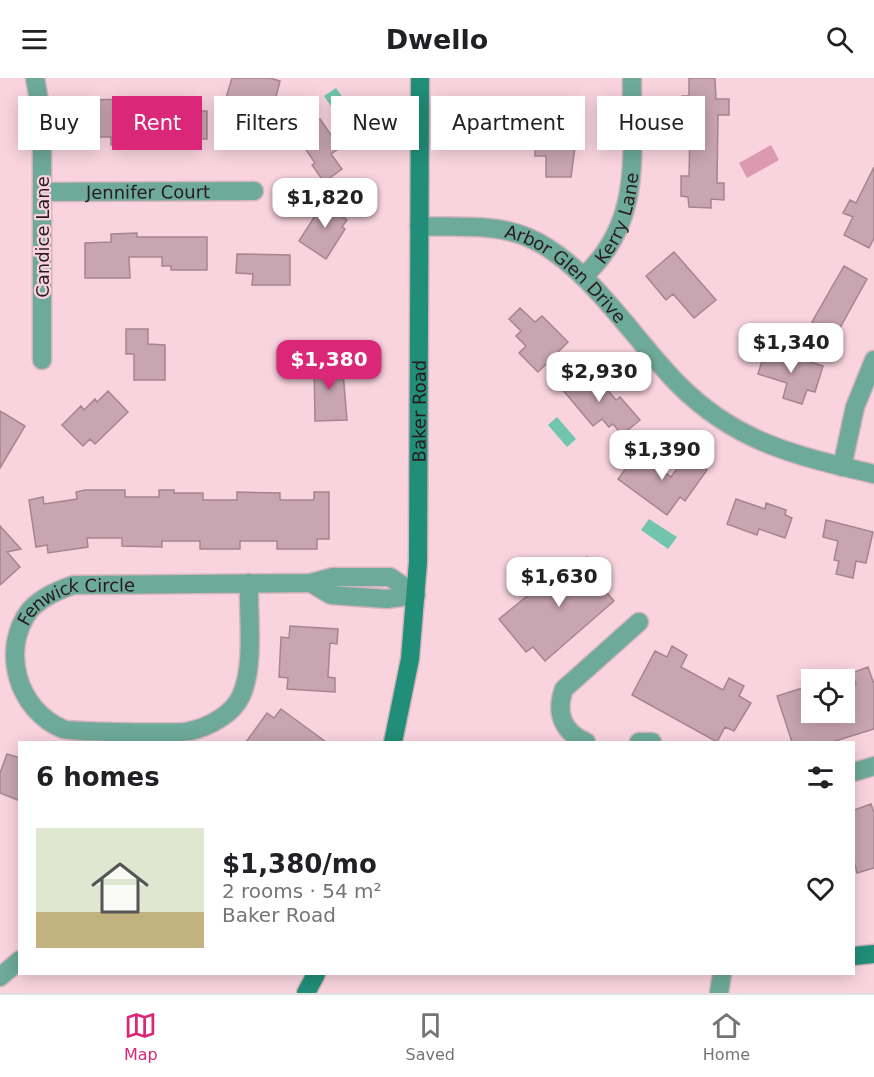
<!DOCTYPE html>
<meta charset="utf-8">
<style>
body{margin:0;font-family:"DejaVu Sans",sans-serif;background:#f6f6f6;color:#202124;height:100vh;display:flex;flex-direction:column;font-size:22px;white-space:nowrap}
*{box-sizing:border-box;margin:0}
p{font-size:20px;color:#757577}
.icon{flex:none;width:33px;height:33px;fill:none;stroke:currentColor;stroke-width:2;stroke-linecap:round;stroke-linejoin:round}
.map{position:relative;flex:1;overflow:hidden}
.side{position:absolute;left:18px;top:663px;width:837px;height:234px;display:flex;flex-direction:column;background:#fff;border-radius:0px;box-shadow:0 3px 15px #0003}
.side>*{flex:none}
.banner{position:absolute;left:18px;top:18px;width:838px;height:54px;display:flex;gap:12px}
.controls{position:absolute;left:801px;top:591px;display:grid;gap:12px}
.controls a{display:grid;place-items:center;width:54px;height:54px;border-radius:0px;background:#fff;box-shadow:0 3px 15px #0003;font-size:30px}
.price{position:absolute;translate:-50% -51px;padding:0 14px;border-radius:12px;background:#fff;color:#222;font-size:20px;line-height:39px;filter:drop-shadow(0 2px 3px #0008)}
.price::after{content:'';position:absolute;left:50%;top:36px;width:18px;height:14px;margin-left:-9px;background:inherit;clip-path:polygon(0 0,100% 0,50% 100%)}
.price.current{background:#db2777;color:#fff}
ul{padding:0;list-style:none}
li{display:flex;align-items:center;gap:18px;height:150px;padding:0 18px}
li+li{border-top:2px solid #e0e0e0}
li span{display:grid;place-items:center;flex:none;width:168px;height:120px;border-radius:0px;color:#555}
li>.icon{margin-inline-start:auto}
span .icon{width:72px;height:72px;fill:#fffc;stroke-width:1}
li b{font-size:26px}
h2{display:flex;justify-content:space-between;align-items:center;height:72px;padding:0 18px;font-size:26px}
.tag{padding:0 21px;border-radius:0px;background:#fff;box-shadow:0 3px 15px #0003;font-size:21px;line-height:54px}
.tag.current{background:#db2777;color:#fff}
header{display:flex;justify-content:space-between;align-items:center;height:78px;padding:0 18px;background:#fff;font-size:27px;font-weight:600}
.tabs{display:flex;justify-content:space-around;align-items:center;height:84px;border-top:2px solid #e0e0e0;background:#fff;font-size:16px;color:#757577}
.tabs a{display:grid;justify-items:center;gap:3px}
.tabs .current{color:#db2777}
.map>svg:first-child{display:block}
.green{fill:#db9ab0}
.water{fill:#71c5ae}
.building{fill:#c8a5b0;stroke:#a6858f;stroke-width:1.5}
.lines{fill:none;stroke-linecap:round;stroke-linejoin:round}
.street-casing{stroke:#d3b3bc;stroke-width:21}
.secondary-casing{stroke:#d3b3bc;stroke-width:21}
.street{stroke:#6eaa99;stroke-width:18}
.secondary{stroke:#218e77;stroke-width:18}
.labels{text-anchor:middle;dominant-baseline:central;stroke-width:4.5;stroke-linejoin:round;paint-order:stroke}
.street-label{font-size:18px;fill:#281b1f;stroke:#f9d4df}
</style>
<header><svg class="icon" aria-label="menu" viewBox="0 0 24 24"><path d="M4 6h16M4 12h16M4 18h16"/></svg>Dwello<svg class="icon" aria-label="search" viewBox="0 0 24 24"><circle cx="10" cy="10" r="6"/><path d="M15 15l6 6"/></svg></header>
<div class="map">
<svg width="874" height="915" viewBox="0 0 874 915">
<rect width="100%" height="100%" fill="#f9d4df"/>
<path class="green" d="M771,67L779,82L747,100L739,85Z"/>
<path class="water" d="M336,10L354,35L342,44L324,18Z
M557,339L576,361L567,369L548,347Z
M649,441L677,459L668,471L641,452Z"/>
<path class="building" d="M232,0H270L280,3L274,27L280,28L276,46L250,40L253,30L226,20Z
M689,0H715L716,21H729V37H718L717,105H724V122L711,121V130L689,129L688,119L681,118V98H689L690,53H687L686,39H682V18H689Z
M130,21V37L160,38L161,30H176L177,22H190V33H207V61H191V66L111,67V59H86V22Z
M560,38H582V69H575L571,99H546V78H535V63H541V48L548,42H560Z
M320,41L340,70L331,76L342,91L324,104L312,87L315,85L296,57Z
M874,89V160L869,170L844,157L853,139L843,135L850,122L856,125Z
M327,119L345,130L340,137L347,142L342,149L345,151L326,181L299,163Z
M137,155V159H207V192H171V188H162V179H129L130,200H85V165L111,164V156Z
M674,174L716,222L694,240L673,216L666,222L646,198Z
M237,176L290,177V207H252L253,196L236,195Z
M844,188L867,201L836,257L812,244Z
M520,230L535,244L542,238L568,264L538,294L519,275L526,268L516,258L521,253L509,241Z
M126,251H148V266L165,267V302H134V276H126Z
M766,270L823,288L815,314L807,312L802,326L783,320L787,305L758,296Z
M314,282H342L347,342L315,343Z
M588,289L616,322L620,319L640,342L622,357L613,346L609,349L602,341L593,348L562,311Z
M108,313L128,334L95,366L90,361L83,368L62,347L81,328L84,332L95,321L97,324Z
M0,333L25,348L0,390Z
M638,374L671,399L687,377L707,392L685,423L680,419L667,437L618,401Z
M85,412H125V419H159V412H174V415H203V422H237V414L280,415V422H314V414H329V461H317V471H277V463H240V471H200V463H162V469L122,468V460H87L88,469L48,475L47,467L36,469L29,422L43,419L44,426L77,421L76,414Z
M736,421L765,431L766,425L786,432L785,437L792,440L785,460L759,451L757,457L727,446Z
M826,442L873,454L866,485L856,483L853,500L836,496L839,483L834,482L838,463L823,459Z
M0,448L21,471L7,474L20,489L0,507Z
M587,479L608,503L602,509L614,523L545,583L533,569L526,574L499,541L572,481L577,488Z
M290,548L338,551L337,566L330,565L328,599L335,600V614L287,611L288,600L279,599L281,559L289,560Z
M672,568L687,577L681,589L723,612L729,600L744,608L739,618L751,625L734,653L725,649L717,664L632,617L655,573L667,579Z
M868,589L874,606V651L832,664H792L777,618L812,607V634H844V610L856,606L852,595Z
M281,631L326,664H246L267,635L274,640Z
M7,676L20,680V723L0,715V695Z
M871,726L874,735V790L857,795L854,783V732Z"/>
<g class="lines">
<g class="street-casing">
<g id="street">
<path d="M35,0L42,39V282"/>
<path id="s1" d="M42,114L254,113"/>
<path id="s2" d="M419,148C453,150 495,145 527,159C586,183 634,262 679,307C737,365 797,378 874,396"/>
<path id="s3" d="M583,199C644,143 631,76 632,0"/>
<path d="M842,389L855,329L874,282"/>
<path id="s4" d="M249,505C248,538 255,588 241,618C233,636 209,649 190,653C181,656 69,654 63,651C17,632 0,571 30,532C42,519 57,513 73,507L311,505L333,499H390L416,517"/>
<path d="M311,505L331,517L387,521L416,517"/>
<path d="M586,664C563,654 555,635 564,611L639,544"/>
<path d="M639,664H652"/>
<path d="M854,694L874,688"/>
<path d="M0,899L20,882"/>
<path d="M719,915L722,896"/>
</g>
</g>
<g class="secondary-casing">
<g id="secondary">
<path id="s5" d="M393,664L410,581L418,484L420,0"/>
<path d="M854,878L874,876"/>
<path d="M306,915L316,896"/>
</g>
</g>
<use href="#street" class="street"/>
<use href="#secondary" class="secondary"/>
</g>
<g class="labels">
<g class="street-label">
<text stroke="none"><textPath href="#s1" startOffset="106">Jennifer Court</textPath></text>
<text stroke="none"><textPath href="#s3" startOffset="70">Kerry Lane</textPath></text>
<text transform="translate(42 159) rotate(-90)">Candice Lane</text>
<text stroke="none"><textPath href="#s2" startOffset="162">Arbor Glen Drive</textPath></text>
<text stroke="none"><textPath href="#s5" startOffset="333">Baker Road</textPath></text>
<text stroke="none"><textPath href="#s4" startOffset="495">Fenwick Circle</textPath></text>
</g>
</g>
</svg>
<div class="controls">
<a><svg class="icon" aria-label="locate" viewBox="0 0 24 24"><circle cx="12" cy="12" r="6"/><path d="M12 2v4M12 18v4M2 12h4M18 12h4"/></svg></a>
</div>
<b class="price" style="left:325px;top:151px">$1,820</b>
<b class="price" style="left:791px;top:296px">$1,340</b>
<b class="price current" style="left:329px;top:313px">$1,380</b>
<b class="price" style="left:599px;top:325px">$2,930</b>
<b class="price" style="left:662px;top:403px">$1,390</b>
<b class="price" style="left:559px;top:530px">$1,630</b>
<div class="banner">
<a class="tag">Buy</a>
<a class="tag current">Rent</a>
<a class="tag">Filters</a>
<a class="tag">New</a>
<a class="tag">Apartment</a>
<a class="tag">House</a>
</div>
<section class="side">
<h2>6 homes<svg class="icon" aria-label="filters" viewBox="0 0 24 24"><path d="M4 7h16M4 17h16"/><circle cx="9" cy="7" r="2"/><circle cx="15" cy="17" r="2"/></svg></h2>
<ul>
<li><span style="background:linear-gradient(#dfe7d0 70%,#c2b280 0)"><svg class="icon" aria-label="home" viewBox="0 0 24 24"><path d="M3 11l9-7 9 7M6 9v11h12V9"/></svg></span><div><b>$1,380/mo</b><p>2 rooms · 54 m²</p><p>Baker Road</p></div><svg class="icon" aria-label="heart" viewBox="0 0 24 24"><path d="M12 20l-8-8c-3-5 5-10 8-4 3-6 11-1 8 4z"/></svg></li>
</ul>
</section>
</div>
<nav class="tabs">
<a class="current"><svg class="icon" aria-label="map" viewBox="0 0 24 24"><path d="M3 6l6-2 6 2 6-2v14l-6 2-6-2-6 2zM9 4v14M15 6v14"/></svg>Map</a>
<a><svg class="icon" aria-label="saved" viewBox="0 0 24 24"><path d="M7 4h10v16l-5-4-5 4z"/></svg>Saved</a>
<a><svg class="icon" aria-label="home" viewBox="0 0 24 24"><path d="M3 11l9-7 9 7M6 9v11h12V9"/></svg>Home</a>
</nav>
